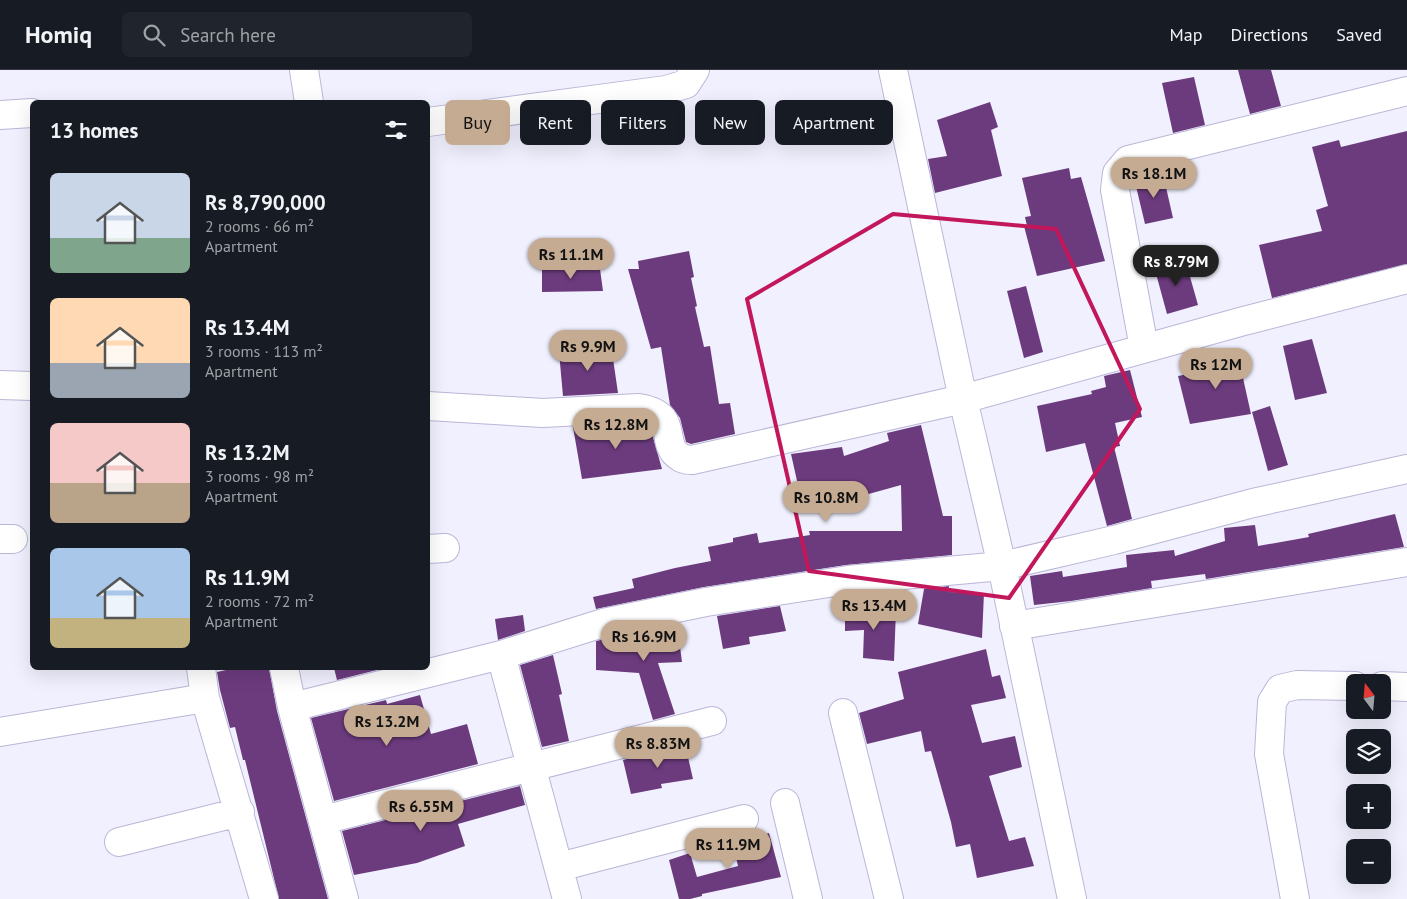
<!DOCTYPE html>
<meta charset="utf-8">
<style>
body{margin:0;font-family:"PT Sans",sans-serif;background:#20242c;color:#f1f3f6;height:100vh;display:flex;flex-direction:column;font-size:19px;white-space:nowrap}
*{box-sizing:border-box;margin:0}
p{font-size:16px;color:#9ea1a6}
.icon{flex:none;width:28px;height:28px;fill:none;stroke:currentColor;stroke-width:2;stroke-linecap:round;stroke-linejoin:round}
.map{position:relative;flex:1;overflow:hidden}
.details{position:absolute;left:30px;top:30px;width:400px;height:570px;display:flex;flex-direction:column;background:#171b24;border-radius:8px;box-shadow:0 5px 20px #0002}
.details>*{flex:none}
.banner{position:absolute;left:445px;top:30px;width:475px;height:45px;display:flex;gap:10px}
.needle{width:32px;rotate:344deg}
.fabs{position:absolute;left:1346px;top:604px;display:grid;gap:10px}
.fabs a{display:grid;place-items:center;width:45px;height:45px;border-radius:8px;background:#171b24;box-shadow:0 5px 20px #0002;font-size:25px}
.price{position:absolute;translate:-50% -42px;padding:0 11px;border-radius:18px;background:#c6ab93;color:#111;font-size:16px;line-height:32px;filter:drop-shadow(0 1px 2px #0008)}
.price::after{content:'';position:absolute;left:50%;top:30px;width:15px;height:11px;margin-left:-8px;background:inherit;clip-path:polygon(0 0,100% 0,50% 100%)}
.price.selected{background:#222;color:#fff}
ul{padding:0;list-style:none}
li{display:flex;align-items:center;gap:15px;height:125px;padding:0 20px}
li span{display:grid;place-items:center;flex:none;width:140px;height:100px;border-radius:8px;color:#555}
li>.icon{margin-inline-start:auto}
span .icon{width:60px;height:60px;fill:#fffc;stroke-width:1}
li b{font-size:21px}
h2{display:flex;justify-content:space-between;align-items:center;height:60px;padding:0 20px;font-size:21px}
.pill{padding:0 18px;border-radius:8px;background:#171b24;box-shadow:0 5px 20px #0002;font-size:18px;line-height:45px}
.pill.selected{background:#c6ab93;color:#111}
header{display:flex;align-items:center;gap:30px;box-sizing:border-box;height:70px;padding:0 25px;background:#171b24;border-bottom:1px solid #363941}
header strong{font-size:24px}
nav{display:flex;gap:28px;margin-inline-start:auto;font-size:18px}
.search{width:350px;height:45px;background:#20242c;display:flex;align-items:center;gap:12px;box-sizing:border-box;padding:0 18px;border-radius:8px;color:#9ea1a6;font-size:19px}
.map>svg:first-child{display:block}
.building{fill:#6c3b7e}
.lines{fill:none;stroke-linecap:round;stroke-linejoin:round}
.minor-casing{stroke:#bab6d7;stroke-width:30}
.minor{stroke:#fff;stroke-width:28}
.marked{fill:none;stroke:#c2185b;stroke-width:4;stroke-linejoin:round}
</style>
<header>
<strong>Homiq</strong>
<div class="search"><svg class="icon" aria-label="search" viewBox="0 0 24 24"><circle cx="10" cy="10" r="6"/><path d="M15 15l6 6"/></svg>Search here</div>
<nav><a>Map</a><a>Directions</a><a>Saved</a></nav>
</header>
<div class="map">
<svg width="1407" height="829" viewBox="0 0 1407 829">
<rect width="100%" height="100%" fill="#f1f0fe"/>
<path class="building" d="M1238,0H1271L1281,36L1250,44Z
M1194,7L1205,55L1173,63L1162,13Z
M990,32L998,57L991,60L1002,106L935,123L928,89L947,86L937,50Z
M1407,61V194L1272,228L1259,175L1322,161L1316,140L1328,136L1312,77L1339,70L1341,77Z
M1069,98L1071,109L1081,107L1105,191L1037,206L1024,156H1027L1025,147L1031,146L1022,108Z
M1163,104L1173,148L1145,154L1135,112Z
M689,181L694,207L691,208L697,236L695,237L704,277L710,276L719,334L730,333L735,364L691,374L686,372L680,348L670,335L661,277L651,279L628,199H639L638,191Z
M1185,189L1198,235L1167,244L1155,200Z
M542,198L600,199L603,221L542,222Z
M1026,216L1043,282L1024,288L1007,221Z
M1312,269L1327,323L1295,330L1283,276Z
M611,275L618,323L563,326L559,282Z
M1237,281L1251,344L1190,354L1178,306L1209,300L1205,285Z
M1130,300L1142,347L1115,353L1120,376L1114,377L1132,449L1107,456L1085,373L1046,382L1037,336L1092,324L1091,321L1106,317L1104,306Z
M1270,336L1288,395L1268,401L1252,342Z
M637,354L646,356L651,360L662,399L582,409L573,357Z
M921,355L943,446H952V485L846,495L704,517L596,539L593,527L634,518L632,509L675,498L711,491L708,477L733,472V468L757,463L759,473L810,465L809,461H902L901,415L804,442L791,384L842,377L844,386L889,371L887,363Z
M1395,444L1404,477L1206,509L1205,504L1151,511L1152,518L1071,531L1034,535L1030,506L1062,501L1063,507L1127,497L1126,485L1174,480L1175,486L1225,471L1224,458L1255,455L1258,476L1309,467L1308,464Z
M949,516L948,522L984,523L982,568L918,554L924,519Z
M780,536L786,561L749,567L750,574L723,579L717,546Z
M845,537L896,540L894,591L863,588L864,560L845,561Z
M523,545L525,561L498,570L495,549Z
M677,554L682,592L658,593L675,644L653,650L639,603L596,600V571Z
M986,579L992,607L1000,605L1006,628L971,635L982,673L1015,666L1022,697L989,706L1009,771L1025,767L1034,796L977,808L970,774L956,777L951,752L931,681L925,682L921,661L867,674L859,643L904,629L898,602Z
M553,585L562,624L559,625L569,671L542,677L520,595Z
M235,598H269L277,641L328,829H279L245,690H243L235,657L230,658L220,620L217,602Z
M334,598H377V600L337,610Z
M420,625L431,664L467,654L478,694L334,731L311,648L386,630L387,634Z
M685,674L693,709L661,714L662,718L631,724L623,690Z
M520,716L525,735L458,754L465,776L417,793L354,805L342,761Z
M769,763L781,807L702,824V826L690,829H679L669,790L690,783L697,807L738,796L733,774Z"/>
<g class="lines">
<g class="minor-casing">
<path id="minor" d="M304,0L309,32
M893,0L963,329L1002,496L1072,829
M0,45L32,43
M428,52L666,20L686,14L695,0
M1144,278L1115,120L1117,103L1128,90L1407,21
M0,315L32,316
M428,336L543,343L639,338C682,345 658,374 680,387C682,389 688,390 692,390L963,329L1240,252L1407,209
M0,469H13
M428,479L445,478
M1014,556L1407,492
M501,585L567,829
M201,598L205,628L264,829
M284,598L292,637L501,585L603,553L706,532L848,510L1002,496L1114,470L1253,433L1407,399
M1382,616L1407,617
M292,637L344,829
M843,643L889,829
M0,662L205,628
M785,733L808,829
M323,750L712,651
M119,772L240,742
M559,797L744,749
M1295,829L1269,684L1272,632L1280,619L1297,615L1355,616"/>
</g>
<use href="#minor" class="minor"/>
</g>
<path class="marked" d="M893,144L1056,159L1140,339L1009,528L809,501L747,229Z"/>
</svg>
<div class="fabs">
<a><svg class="needle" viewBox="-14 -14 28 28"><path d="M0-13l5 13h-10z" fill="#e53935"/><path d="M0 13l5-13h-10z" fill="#9ea1a6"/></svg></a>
<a><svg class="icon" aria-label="layers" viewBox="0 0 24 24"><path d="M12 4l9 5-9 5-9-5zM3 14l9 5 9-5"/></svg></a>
<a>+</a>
<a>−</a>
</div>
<b class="price" style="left:1154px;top:129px">Rs 18.1M</b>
<b class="price" style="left:571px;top:210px">Rs 11.1M</b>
<b class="price selected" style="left:1176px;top:217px">Rs 8.79M</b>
<b class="price" style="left:588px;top:302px">Rs 9.9M</b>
<b class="price" style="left:1216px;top:320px">Rs 12M</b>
<b class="price" style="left:616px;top:380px">Rs 12.8M</b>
<b class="price" style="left:826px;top:453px">Rs 10.8M</b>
<b class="price" style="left:874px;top:561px">Rs 13.4M</b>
<b class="price" style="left:644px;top:592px">Rs 16.9M</b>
<b class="price" style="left:387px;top:677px">Rs 13.2M</b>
<b class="price" style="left:658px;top:699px">Rs 8.83M</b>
<b class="price" style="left:421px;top:762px">Rs 6.55M</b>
<b class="price" style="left:728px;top:800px">Rs 11.9M</b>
<div class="banner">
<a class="pill selected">Buy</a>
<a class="pill">Rent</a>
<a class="pill">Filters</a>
<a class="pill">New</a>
<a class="pill">Apartment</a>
</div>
<section class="details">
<h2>13 homes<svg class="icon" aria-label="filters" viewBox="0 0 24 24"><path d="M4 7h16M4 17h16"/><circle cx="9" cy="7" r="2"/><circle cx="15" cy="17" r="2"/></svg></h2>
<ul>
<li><span style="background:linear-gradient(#c9d6e8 65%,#7fa58c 0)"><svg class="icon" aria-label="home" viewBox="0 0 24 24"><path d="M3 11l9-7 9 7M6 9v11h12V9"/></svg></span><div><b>Rs 8,790,000</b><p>2 rooms · 66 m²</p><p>Apartment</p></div></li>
<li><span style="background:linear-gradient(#ffd9b3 65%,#9aa5b1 0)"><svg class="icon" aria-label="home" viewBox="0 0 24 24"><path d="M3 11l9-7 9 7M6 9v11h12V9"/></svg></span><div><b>Rs 13.4M</b><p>3 rooms · 113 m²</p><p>Apartment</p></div></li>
<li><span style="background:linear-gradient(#f6c9c9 60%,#b9a48a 0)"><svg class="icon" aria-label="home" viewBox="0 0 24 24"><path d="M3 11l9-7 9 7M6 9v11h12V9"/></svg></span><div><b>Rs 13.2M</b><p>3 rooms · 98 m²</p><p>Apartment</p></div></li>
<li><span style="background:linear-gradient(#a9c7e8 70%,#c2b280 0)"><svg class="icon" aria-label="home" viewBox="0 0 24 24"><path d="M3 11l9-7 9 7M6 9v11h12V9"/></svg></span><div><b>Rs 11.9M</b><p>2 rooms · 72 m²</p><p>Apartment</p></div></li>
</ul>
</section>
</div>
